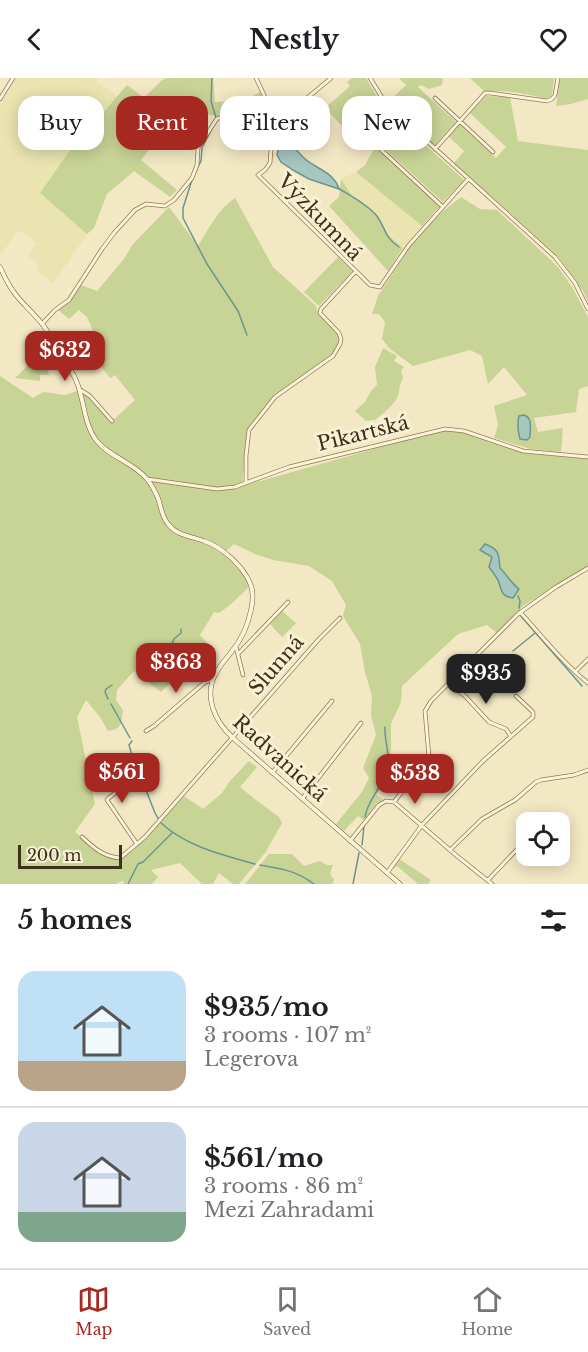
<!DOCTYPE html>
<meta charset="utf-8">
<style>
body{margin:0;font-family:"Libre Baskerville",serif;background:#f2f2f2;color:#202124;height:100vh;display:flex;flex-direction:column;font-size:22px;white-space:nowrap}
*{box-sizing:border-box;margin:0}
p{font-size:20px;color:#757577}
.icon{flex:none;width:33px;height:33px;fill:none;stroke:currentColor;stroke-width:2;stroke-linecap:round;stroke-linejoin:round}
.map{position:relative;height:806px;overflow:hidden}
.drawer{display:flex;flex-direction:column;background:#fff;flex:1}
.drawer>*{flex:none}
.banner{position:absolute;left:18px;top:18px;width:552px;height:54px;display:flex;gap:12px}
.controls{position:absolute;left:516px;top:734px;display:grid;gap:12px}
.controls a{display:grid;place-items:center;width:54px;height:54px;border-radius:12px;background:#fff;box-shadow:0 3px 15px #0003;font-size:30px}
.scale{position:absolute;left:18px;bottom:15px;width:104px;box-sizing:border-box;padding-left:6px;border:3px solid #3f301d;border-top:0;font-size:16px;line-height:21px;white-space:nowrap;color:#3f301d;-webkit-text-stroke:4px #f9f1d4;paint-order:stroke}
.price{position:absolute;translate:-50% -51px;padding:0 14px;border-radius:12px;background:#a72820;color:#fff;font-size:20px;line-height:39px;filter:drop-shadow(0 2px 3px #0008)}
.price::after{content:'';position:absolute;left:50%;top:36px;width:18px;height:14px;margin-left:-9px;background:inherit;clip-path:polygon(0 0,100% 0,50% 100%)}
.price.active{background:#222;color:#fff}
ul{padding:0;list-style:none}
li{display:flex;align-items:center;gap:18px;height:150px;padding:0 18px}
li+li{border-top:2px solid #e0e0e0}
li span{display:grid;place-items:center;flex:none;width:168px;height:120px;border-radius:18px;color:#555}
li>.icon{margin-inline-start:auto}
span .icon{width:72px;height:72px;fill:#fffc;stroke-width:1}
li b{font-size:26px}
h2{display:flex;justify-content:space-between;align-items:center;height:72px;padding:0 18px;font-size:26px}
.pill{padding:0 21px;border-radius:18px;background:#fff;box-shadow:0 3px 15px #0003;font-size:21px;line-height:54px}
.pill.active{background:#a72820;color:#fff}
header{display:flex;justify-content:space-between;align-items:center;height:78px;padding:0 18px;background:#fff;font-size:27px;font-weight:700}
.menu{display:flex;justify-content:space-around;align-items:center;height:84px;border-top:2px solid #e0e0e0;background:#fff;font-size:16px;color:#757577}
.menu a{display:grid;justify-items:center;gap:3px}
.menu .active{color:#a72820}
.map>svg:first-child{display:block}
.farmland{fill:#eae4b0}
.green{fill:#c8d396}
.water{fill:#a6c6bf;stroke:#6b968e;stroke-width:1.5}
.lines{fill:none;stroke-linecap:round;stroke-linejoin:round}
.stream{stroke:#6b968e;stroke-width:1.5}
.street-casing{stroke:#907957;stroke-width:4.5}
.secondary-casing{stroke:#725a3b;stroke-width:5}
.street{stroke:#fcf4d8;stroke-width:3}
.secondary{stroke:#fcf4d8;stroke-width:4}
.labels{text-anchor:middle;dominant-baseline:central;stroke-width:6;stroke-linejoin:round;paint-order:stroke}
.street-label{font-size:20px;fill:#3f301d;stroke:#f9f1d4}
</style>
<header><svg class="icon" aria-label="back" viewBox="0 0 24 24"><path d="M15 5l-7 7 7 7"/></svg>Nestly<svg class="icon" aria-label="heart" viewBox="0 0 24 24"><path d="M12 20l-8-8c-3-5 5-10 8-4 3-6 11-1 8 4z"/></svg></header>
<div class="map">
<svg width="588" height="806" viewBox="0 0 588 806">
<rect width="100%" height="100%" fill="#f3e8c4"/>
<path class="farmland" d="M16,0H98V5L112,13L116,19L68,75L40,115L87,156L53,206L36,191L39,186L28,178L37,165L18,152L0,178V27Z
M356,94L422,148L403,170L389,158L377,138L360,123L352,118L341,101Z"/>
<path class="green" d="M166,0H213L215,24L243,23L260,14L262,18V23L250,34L240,40H233L196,35L186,25L141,82L177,112L170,119L134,93L107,116L94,150L87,156L40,115L68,75L127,7L144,20L162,2Z
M352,0H366L379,22L396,39L373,61L352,42L343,49L325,30L350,8L347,4Z
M399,0H443L442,7L429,11L421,7L418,9L456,44L434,68L388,24L406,7Z
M470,0H554L552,18L546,21C527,16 505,11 485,14Z
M560,0H588V21L571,26L556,28Z
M486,18L510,19L518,63L588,72V224L583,213L557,177L454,85L464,73L448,58L459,46L496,80L506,69L470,35Z
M398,42L464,102L443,124L377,64Z
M375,69L440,128L422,148L356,94L365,87Z
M341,101L352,118L360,123L377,138L389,158L403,170L388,193L329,128L339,119Z
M461,119L480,131L497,132L558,189L572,209L588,239V308L579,311L576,334L534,340L538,354L563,350L561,374L531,371L494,360L498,347L494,328L527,317L504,289L488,306L482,278L470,272L413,288L390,271L382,261L385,244L379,236H372L378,218L414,163L442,134Z
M235,120L273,189L315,227L319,236L337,255L339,259L338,266L333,277L275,317L247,351L242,408L438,353H460L524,375L588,381V488L523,528L497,555L487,547L458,556L402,608L401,624L391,646V669L389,692L377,717L384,722L377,725L364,742L358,738L344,753L336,746L362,714L369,700L363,690L376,657L371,637L372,618L365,594L360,566L343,538L346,527L332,503L309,488L273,482L255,476L234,466L226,473L224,477L243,496L249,509L230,527L219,535L214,534L200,557L209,567L161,614L134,593L117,612L116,622L123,632C121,645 123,651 108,653L100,639L86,622L77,639L95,726L75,754L99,775L118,782L147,760L184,718L203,731L222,715L230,703L249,683L257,689L240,709L256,722L279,739L282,745L265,775L239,806H233L219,795L213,806H202L180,785L151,792L158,799L152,806H123L124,803H122L116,806H0V298L33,320L43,314L65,317L83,311L112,343L135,322L115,297L110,300L100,287L97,262L87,239L79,232L69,241L58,232L70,223L81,207L97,213L124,181L133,166L169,129L198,168C208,152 218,131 235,120Z
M338,179L353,193L319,228L304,214Z
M383,270L397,278L394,283L404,289L401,293L403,300C399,307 400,313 397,320C392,329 382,336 375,342L366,343L355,333L365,324L371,313L377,307L375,289Z
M41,280L47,289L49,297H40V303L15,300L31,284Z
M282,533L296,545L282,559L270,546Z
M269,776H292L304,788L320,783L327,787H333L330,796L334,802L332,806H245Z
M399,781L431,802L428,806H418L397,788L393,791L392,790Z"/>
<path class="water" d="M284,59C291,65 297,73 304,80C316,91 334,94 339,111L309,101L293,92L281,84L277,77L281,60Z
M524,337C533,340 530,350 530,359L527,362L520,361C518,354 517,346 519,338Z
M485,466C501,472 498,477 500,490C507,497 511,505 519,511L513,520C500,518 502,512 498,502C495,497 492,493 489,489L492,479L480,472Z"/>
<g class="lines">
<path class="stream" d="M212,0L211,23L216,40
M226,42C247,45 253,33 269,54
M272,58L280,65
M195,95L201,83L202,70L214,47
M192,102L183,130V140L207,186L238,233L247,257
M338,110C351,118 367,126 377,138C386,151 384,159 399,169
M518,518L520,523L519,530
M520,537L582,608
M513,573L535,555
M150,575L160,574L170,570L174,561L181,555V551
M108,621L105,614L106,611L112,607
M111,626L130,660
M132,663L129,667L131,674L155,735L159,742
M365,739C367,723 383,708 387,691C391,676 384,664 385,649
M160,744C185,768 222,777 255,786
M362,767L364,748
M260,787C282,791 295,792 314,806
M128,806L138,786L143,784L172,755
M353,806L359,775"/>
<g class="street-casing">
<path id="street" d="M370,0L386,26L555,179L575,205L588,231
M435,20L493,74
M0,21L13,0
M251,35L272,41H282L331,0
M399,38L376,61L375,66L443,129
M272,56L282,41
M435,71L485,15H490L547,23L552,21L555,17L558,0
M356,193L370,207L380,209L409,167L468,101
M42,246L55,232L69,222L102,171L114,155L135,132L146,126L165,128L174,122L192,100L197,87L198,70L216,42L218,40C244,41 246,42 264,22
M79,311L90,318L112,343
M147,401L217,411L235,409L289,389L445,351L464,353L523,373L588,379
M246,404V378L249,352L275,319L333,278L340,266L341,261L339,255L320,235L321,231L356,193L258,97L265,92L270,85L272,58L267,40L264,17L256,0
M520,534C542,558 562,584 588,605
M236,569L243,597
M238,576L288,524
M575,594L588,581
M449,605L465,618L489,644L506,651L510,657
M146,653L154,648L204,605L213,601
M272,695L332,623
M115,697L121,708C119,714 111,717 107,722L137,766
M302,721L361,645
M394,724L457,778L492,806
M82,759C94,770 104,779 120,780L145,759L319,561L340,540
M350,763L379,727L386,723L394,724L429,679L425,633L431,623L518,536L556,509L588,490
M450,772L482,741L515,722L536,704L541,702L574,697L588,692
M387,795L422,747L483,683L533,639V634L516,618
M488,802L524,764"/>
</g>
<g class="secondary-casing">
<path id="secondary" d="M0,189C4,197 7,205 13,213C21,225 34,235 43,247C54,263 65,281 74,298C85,318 82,343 96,362C109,379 133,384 147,401C151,406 155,413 158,420C161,429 162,439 168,446C177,458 191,458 204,463C222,469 243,488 250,505C254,514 253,523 251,532C248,547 242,561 232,573C227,580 220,587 216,595C203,618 215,644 233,660L400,806"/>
</g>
<use href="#street" class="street"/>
<use href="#secondary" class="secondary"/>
</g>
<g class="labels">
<g class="street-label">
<text transform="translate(320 139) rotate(46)">Výzkumná</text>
<text transform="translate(363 355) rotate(-14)">Pikartská</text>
<text transform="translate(276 587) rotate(-49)">Slunná</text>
<text transform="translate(280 680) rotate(42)">Radvanická</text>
</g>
</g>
</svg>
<div class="controls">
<a><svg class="icon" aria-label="locate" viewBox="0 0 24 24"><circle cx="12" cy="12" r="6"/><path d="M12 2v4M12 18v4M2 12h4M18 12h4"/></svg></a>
</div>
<div class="scale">200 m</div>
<b class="price" style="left:65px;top:304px">$632</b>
<b class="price" style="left:176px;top:616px">$363</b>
<b class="price active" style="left:486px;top:627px">$935</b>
<b class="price" style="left:122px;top:726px">$561</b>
<b class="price" style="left:415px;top:727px">$538</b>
<div class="banner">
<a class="pill">Buy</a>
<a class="pill active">Rent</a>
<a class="pill">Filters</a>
<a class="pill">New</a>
</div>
</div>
<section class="drawer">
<h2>5 homes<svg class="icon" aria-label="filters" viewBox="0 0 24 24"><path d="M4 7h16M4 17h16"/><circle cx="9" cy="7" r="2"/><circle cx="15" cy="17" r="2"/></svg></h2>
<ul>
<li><span style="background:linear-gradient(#bfe0f5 75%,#b9a48a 0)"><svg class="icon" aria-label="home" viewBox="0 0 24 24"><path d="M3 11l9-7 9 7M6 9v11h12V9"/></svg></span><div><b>$935/mo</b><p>3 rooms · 107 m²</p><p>Legerova</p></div></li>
<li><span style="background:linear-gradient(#c9d6e8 75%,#7fa58c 0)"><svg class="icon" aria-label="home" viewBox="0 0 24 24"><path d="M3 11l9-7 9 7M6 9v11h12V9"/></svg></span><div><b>$561/mo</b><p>3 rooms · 86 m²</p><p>Mezi Zahradami</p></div></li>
</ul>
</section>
<nav class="menu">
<a class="active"><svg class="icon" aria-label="map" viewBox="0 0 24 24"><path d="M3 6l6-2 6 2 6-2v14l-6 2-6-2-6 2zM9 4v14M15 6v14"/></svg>Map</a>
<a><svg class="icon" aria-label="saved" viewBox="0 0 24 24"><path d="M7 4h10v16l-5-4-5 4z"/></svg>Saved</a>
<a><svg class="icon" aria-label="home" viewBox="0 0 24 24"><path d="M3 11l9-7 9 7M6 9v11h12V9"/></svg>Home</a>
</nav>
